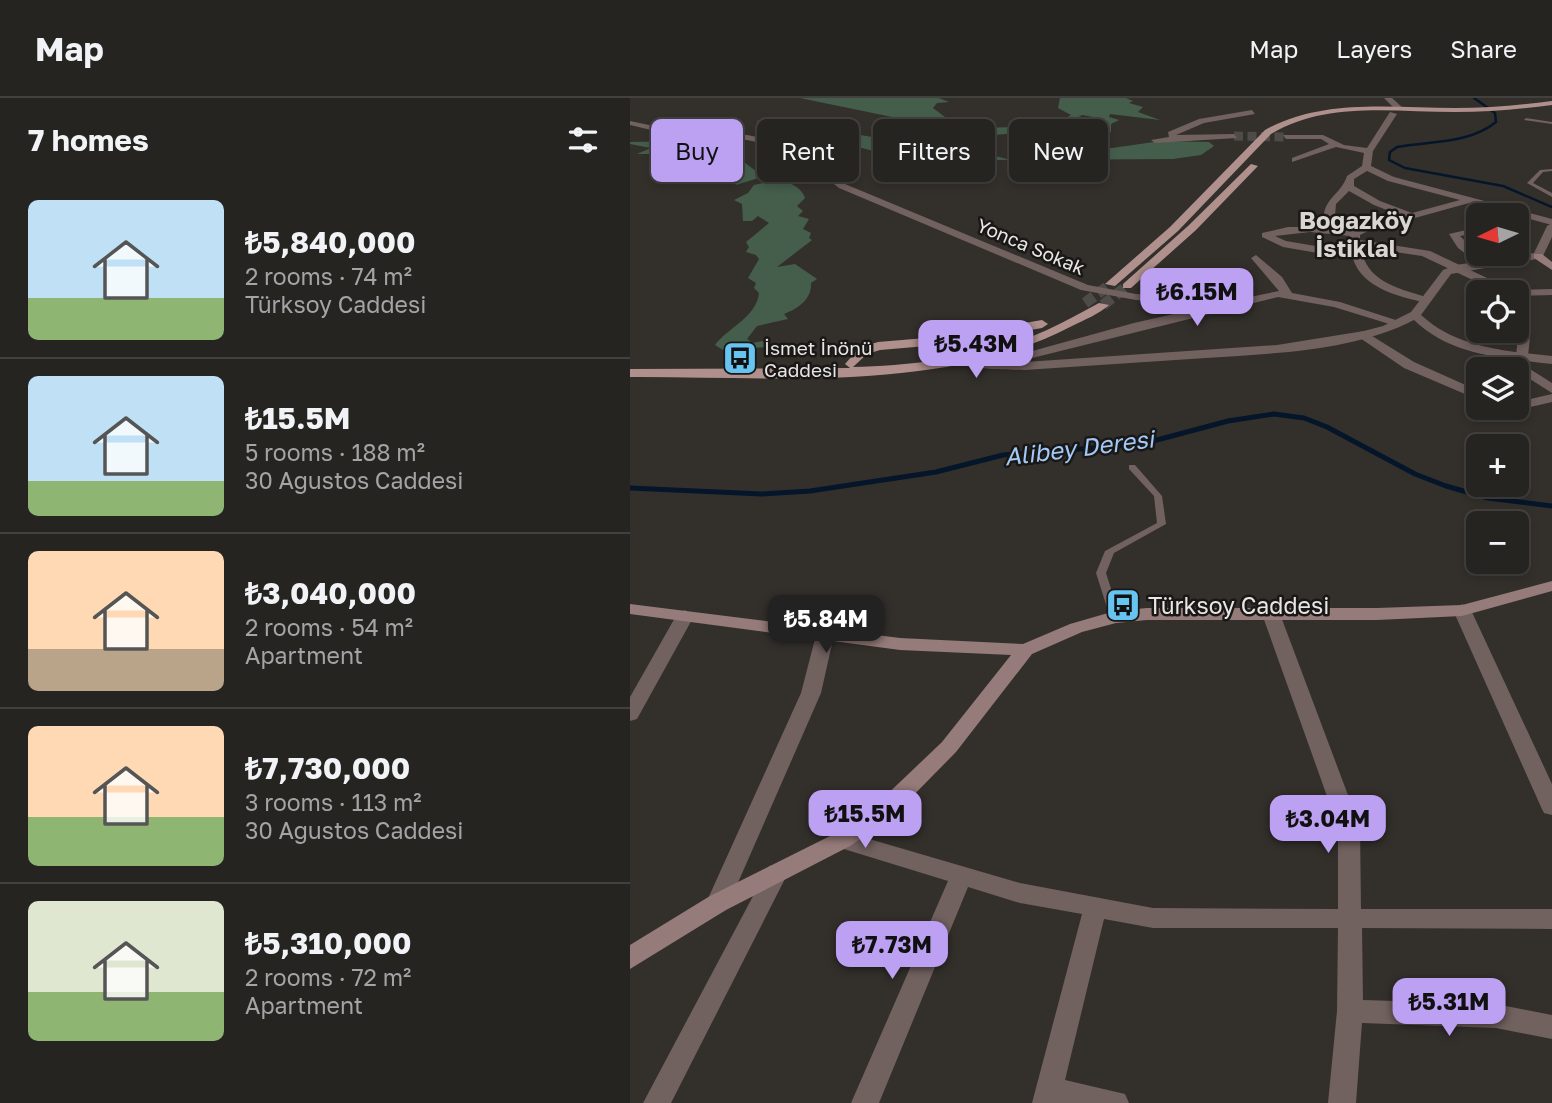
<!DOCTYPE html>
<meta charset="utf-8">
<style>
body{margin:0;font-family:"Golos Text",sans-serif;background:#32302e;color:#f1f3f6;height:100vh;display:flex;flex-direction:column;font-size:26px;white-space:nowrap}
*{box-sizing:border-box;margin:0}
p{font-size:23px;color:#a4a4a5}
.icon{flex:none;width:38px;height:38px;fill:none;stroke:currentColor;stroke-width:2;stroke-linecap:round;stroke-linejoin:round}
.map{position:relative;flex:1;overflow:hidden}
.drawer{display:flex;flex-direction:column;background:#262421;width:630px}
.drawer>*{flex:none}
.top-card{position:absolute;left:21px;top:21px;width:665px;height:63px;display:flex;gap:14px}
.needle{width:46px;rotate:265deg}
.tools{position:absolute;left:836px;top:105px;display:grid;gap:14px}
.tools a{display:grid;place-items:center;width:63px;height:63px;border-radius:10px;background:#262421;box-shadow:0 4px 10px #0003,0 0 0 2px #42413f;font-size:35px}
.price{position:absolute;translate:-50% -60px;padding:0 16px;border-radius:14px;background:#bca0f2;color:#111;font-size:23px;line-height:46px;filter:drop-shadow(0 2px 4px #0008)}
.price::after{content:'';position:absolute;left:50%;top:42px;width:21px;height:16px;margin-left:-10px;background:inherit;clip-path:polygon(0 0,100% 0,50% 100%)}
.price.current{background:#222;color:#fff}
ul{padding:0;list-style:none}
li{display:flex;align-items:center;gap:21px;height:175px;padding:0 28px}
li+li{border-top:2px solid #42413f}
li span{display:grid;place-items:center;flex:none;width:196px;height:140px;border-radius:10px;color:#555}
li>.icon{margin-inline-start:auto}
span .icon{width:84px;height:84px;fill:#fffc;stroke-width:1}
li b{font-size:30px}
h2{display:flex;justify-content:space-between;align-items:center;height:84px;padding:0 28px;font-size:30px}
.pill{padding:0 24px;border-radius:10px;background:#262421;box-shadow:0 4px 10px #0003,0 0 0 2px #42413f;font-size:24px;line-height:63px}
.pill.current{background:#bca0f2;color:#111}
header{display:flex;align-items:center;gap:42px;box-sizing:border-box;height:98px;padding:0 35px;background:#262421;border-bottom:2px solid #42413f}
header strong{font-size:33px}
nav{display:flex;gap:38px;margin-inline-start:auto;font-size:24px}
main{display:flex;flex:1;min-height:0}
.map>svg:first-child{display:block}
.green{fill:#455e4c}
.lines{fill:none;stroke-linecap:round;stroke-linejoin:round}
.stream-far1{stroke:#05162a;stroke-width:2.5}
.stream{stroke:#05162a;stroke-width:5}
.minor-tunnel{stroke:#4e4b48;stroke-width:9;stroke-dasharray:9 4.5;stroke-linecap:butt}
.primary-tunnel{stroke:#4e4b48;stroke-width:11;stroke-dasharray:11 5;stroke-linecap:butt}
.service{fill:#71615f;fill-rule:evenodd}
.minor{fill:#71615f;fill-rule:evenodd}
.tertiary{fill:#71615f;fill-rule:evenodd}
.secondary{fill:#957b79;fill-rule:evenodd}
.primary{fill:#b0908d;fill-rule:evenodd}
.labels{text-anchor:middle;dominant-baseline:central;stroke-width:5;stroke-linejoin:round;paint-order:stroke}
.far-street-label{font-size:19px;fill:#e8e6e4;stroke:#191816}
.far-poi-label{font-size:19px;fill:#e8e6e4;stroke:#191816;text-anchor:start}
.poi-label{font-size:23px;fill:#e8e6e4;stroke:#191816;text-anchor:start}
.far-district-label{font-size:24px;font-weight:bold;fill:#d9d5d0;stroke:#191816}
.water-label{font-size:24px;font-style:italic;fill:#a3c9f7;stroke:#191816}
</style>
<header>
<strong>Map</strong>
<nav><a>Map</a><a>Layers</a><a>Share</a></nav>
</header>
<main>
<section class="drawer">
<h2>7 homes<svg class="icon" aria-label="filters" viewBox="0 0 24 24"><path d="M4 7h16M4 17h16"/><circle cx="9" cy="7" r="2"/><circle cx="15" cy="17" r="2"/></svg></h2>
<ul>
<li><span style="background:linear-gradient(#bfe0f5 70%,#8fb573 0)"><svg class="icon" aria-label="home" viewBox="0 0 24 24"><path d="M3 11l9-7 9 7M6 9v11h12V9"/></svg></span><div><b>₺5,840,000</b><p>2 rooms · 74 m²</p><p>Türksoy Caddesi</p></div></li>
<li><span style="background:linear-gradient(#bfe0f5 75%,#8fb573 0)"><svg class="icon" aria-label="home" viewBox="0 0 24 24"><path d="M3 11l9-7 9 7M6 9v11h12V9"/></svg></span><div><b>₺15.5M</b><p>5 rooms · 188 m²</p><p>30 Ağustos Caddesi</p></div></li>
<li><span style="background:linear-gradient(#ffd9b3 70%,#b9a48a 0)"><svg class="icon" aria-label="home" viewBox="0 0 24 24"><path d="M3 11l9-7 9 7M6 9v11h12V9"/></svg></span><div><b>₺3,040,000</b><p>2 rooms · 54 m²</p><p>Apartment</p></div></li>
<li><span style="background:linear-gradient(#ffd9b3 65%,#8fb573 0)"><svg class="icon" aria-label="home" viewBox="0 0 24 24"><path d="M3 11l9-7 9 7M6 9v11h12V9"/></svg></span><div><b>₺7,730,000</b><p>3 rooms · 113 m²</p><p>30 Ağustos Caddesi</p></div></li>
<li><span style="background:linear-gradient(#dfe7d0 65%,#8fb573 0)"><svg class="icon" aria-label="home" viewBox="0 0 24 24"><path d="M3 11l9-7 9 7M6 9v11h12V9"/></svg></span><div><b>₺5,310,000</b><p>2 rooms · 72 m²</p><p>Apartment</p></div></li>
</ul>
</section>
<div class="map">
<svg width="922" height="1005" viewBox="0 0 922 1005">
<rect width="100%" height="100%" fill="#33302c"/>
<path class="green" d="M170,0H309L319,4L307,5L303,10L319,22L316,23L348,30L387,29L401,33C357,39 310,42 269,26L267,20Z
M430,0H496L503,3L499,5L513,9L508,14L530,22L480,16L479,19L489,22L481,26V34L462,31L474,21L452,17L439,25H429L441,17L428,10Z
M139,21L187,34H208L206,38L208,39L230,37L261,42L264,43L255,47L289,50L284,46L289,38L356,51L345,53L377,61L400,58L383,55L468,52L531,43L579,44L584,48L571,57L543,61L364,62H351L355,67L352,68L286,64L232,50L198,49L197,46L172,41L171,37L126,23Z
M61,43C72,55 89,52 103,57C115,63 123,73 135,78L106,87L103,82L80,80L85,76L82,73L86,67L65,60L53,65L49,74L40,69L29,70V63L36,58L23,59L25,56H7L21,50L0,46V44Z
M142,83C155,82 171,87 175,100L167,108L173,113L168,118L179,121L173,131L181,135L179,140L182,142L147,169L165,166L187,181L181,185C182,201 168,211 154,216L158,221L127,228L117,241L123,245L132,243L140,247L138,249L93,252L85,247C96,231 127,219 129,195L124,190L126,185L118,180L129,161L126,157L116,154L119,149L116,144L139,125L128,118L122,123H113L112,106L104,102L118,95L124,87Z"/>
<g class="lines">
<path class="stream-far1" d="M844,0L865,15L866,24C839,46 800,43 767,49L760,54L759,62L775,70L873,88L922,109"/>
<path class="stream" d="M0,390L132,396L180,393L306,374L373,357L512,346L598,323L644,316L674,320L697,329L785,376L816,388L858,400L922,408"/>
<path class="minor-tunnel" d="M604,38L656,39"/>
<path class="primary-tunnel" d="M455,205L481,186
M473,207L497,188"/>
<path class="service" d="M896,20L922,24V26L894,22Z
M922,71V73L913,74L903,85L922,95V99L897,85L910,72Z
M499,367H505L532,398L536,426L484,455L476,475L490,519L485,522L480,519L466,475L475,453L527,425L524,398L499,371Z"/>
<path class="minor" d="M622,12L625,16L574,25L546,37L604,36L607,40L525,45L521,42L539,39L538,34L569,21Z
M760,14L767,16L743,53L741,68L764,79L922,121V127L839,105L738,133L730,137V142L800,153L874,188L884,192L922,191V197L887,198V194L866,193L792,158L731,149C735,184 770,191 800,200L802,202L796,205C769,198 733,191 723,161L653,149L632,139V135L658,129H694C690,100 710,99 717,78L732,68L734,55L706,49L662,64V60L699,46L691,41H656L653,37H693L714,47L737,50ZM737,73L758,83L830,102L782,115L750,103L724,88V81ZM719,93L744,107L772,118L723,133L704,130L706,106ZM680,134L720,138L721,154L656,143L645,138Z
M0,23L38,31L117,37L158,45L174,54L215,86L458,187L506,196L605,202L649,193L621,160L626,157L652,179L662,195L710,204L775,225L769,229L704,209L648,199L362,270V264L504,225L583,207L506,202L451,192L209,90L168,57L152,49L117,42L38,36L0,27Z
M849,129V135L830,138L857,164V168L853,169L828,150L819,136Z
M734,233L784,264L849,293V302L774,270L730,240V234Z
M894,235L900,239L898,258L892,262L886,258L888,239Z
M868,251L922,285V295L864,258L862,255Z
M922,296V304L887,312L881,310H887V304Z
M832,506L841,512L922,686V717L914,715L911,709L823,512Z
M641,510L650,516L730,729L731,811H922V831L732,830L733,902L866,906L922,917V941L866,930L732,925L726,1005H698L707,913L708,830H523L474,821L435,982L495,996L499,1005H402L452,816L390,805L338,789L249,1005H221L318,783L204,748L201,742L204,736L212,733L390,785L523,810L708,811V729L632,516Z
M55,512L64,518L7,621L0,623V599L46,518Z
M195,531L204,537L191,595L96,812L88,815L80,812L76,805L171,595L186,537Z
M147,766L155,768L158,775L41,1005H13L139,768Z"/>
<path class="tertiary" d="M754,0H762L773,10L766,12Z
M922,125V139L912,160L821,176L791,217C827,250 875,253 922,258V266C874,260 821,258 784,222C722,254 644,255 576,260C515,264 455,268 395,272C375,271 342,273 327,261L333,257L395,264L647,247L734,233L753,228L781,214L813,172L826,167L904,155L917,128Z"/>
<path class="secondary" d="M904,156H912L922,164V172L904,160Z
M922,483V493L832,518L747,522H517L486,525L452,534L402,556L326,654L264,717L220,748L96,812L0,871V847L80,798L204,736L248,705L312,644L381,557L270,552L0,516V506L270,540L393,546L440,526L485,513L517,510H747L832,507Z"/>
<path class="primary" d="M922,3V7C890,11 858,14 825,14C763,14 696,3 641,36L548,133L485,188L475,186L540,129L635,32C693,0 761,10 825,10C858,10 890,7 922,3Z
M621,66L628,68L566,132L501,190H493V186L558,128Z
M469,205L479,207C469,216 454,222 442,228C313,296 141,278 0,279V271L220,270L215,266L229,250L248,244L320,238L412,222L418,226L412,230L320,246L250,252L237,256L223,269C287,267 357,259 417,232C434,224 452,214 469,205Z"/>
</g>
<defs>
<g id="bus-square" transform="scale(1.75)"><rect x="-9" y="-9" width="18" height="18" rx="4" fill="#67c4f0" stroke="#191816"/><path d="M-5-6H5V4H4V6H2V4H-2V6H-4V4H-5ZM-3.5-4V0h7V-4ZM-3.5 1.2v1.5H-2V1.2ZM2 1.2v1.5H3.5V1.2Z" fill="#111"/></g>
</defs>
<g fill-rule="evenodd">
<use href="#bus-square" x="110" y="260"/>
<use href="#bus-square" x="493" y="507"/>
</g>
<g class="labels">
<g class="far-street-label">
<text transform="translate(401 148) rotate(23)">Yonca Sokak</text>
</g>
<g class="far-poi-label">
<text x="134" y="249">İsmet İnönü<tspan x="134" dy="22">Caddesi</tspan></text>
</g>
<g class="poi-label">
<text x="518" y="507">Türksoy Caddesi</text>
</g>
<g class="far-district-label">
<text x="726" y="121">Boğazköy<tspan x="726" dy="28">İstiklal</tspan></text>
</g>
<g class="water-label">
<text transform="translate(449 349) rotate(-7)">Alibey Deresi</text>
</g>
</g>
</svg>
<div class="tools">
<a><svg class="needle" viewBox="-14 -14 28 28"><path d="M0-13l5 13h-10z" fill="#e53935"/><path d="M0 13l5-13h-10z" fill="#a4a4a5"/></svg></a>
<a><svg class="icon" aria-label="locate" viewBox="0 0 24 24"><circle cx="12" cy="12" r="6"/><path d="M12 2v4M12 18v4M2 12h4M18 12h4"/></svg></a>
<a><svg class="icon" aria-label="layers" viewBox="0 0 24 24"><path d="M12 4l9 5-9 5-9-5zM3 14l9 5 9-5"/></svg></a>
<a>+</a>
<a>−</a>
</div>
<b class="price" style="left:567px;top:230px">₺6.15M</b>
<b class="price" style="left:346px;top:282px">₺5.43M</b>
<b class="price current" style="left:196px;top:557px">₺5.84M</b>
<b class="price" style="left:235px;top:752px">₺15.5M</b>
<b class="price" style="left:698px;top:757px">₺3.04M</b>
<b class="price" style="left:262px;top:883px">₺7.73M</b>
<b class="price" style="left:819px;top:940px">₺5.31M</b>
<div class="top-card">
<a class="pill current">Buy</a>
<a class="pill">Rent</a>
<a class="pill">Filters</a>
<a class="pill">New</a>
</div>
</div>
</main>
